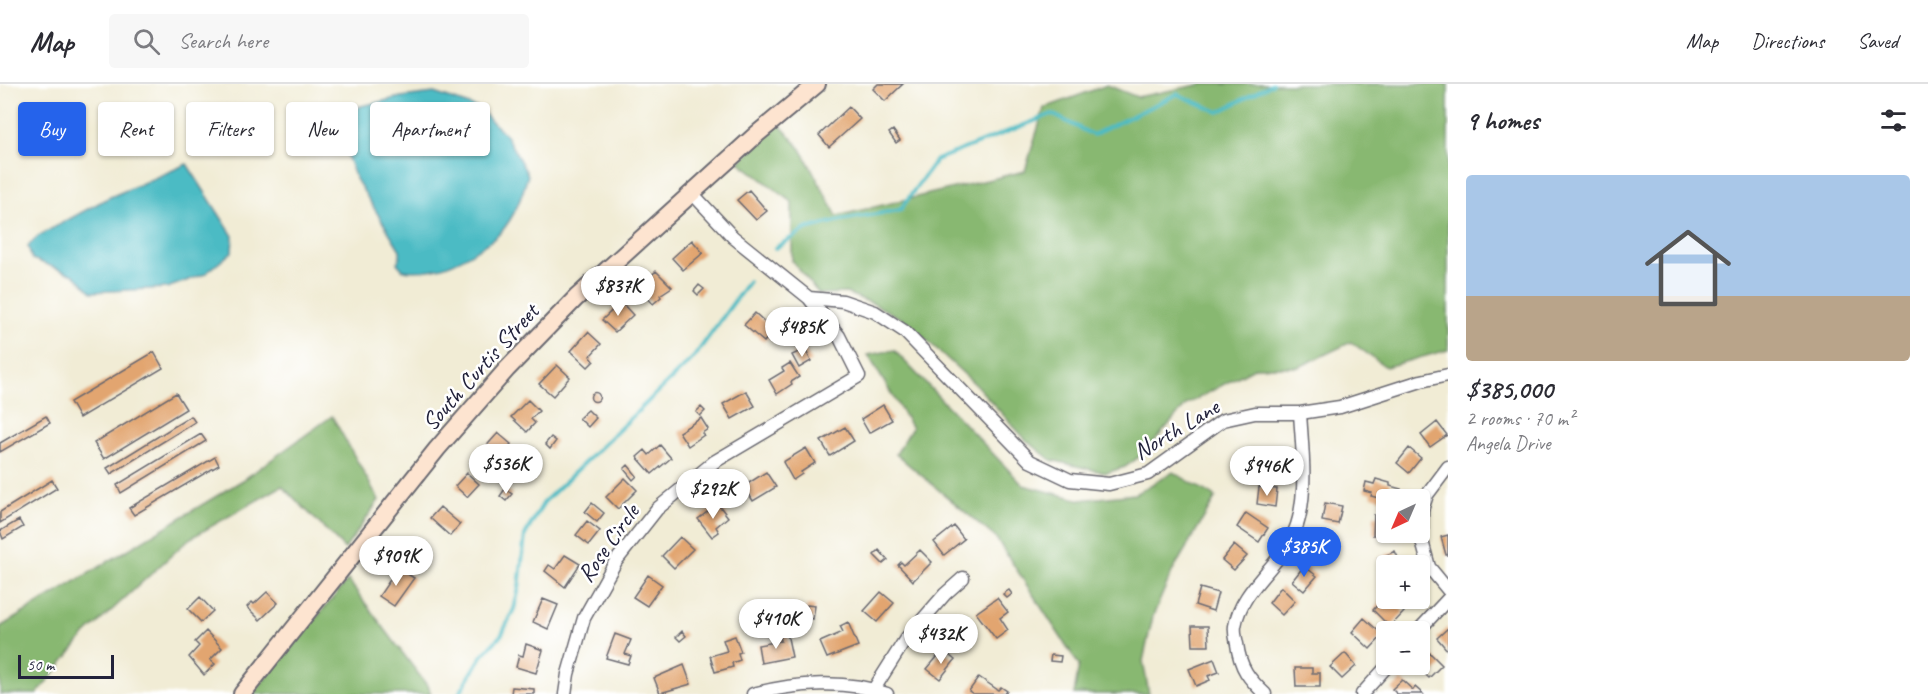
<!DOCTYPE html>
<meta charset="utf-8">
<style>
body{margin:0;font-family:Caveat,sans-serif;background:#f7f7f7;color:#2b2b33;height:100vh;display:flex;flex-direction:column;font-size:22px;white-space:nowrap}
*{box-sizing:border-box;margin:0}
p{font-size:20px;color:#7c7c81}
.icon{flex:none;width:33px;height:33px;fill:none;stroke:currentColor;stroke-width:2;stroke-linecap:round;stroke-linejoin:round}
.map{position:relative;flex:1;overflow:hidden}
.side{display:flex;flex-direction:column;background:#fff;width:480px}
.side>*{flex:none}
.banner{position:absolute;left:18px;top:18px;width:570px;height:54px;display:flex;gap:12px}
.needle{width:39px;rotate:224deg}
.buttons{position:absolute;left:1376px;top:405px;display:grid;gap:12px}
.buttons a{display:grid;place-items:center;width:54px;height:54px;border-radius:6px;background:#fff;box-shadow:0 2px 4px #0004;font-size:30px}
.scale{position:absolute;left:18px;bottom:15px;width:96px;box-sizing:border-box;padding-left:6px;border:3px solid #22223b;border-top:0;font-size:16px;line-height:21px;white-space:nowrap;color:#22223b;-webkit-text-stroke:4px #fff;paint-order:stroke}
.price{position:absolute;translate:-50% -51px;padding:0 14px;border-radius:21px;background:#fff;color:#222;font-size:20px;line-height:39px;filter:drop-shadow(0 2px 3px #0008)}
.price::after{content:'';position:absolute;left:50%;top:36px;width:18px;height:14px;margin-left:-9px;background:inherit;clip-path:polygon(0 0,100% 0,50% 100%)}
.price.active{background:#2563eb;color:#fff}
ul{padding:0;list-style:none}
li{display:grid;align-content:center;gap:12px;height:318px;padding:0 18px}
li span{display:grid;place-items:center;height:186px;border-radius:6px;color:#555}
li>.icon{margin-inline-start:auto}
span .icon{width:108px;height:108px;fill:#fffc;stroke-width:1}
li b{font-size:26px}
h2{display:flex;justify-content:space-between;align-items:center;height:72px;padding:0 18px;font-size:26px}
.tag{padding:0 21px;border-radius:6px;background:#fff;box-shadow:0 2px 4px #0004;font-size:21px;line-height:54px}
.tag.active{background:#2563eb;color:#fff}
header{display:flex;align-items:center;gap:36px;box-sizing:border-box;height:84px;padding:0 30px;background:#fff;border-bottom:2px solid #e1e1e2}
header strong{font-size:28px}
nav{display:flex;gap:33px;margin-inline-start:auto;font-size:21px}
.search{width:420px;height:54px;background:#f7f7f7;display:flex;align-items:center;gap:15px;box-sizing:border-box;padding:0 21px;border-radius:6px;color:#7c7c81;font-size:22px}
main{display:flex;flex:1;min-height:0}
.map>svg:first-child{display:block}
.forest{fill:#88b871;stroke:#556d56;stroke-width:1.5}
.water{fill:#4cbbc4;stroke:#376e80;stroke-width:1.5}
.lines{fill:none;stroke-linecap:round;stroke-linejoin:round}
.stream{stroke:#4cbbc4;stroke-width:4}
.building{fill:#e2a56f}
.street-casing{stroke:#6a6971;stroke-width:15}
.secondary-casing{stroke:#6a6971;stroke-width:20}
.street{stroke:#fff;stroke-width:12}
.secondary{stroke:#fde4d0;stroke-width:16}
.labels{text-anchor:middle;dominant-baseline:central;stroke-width:5;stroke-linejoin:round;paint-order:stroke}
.street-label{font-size:24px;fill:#22223b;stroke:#fff}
</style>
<header>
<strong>Map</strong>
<div class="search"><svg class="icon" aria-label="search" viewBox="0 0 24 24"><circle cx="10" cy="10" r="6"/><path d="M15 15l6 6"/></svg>Search here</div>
<nav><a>Map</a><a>Directions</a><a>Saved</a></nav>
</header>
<main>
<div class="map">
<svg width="1448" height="610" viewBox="0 0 1448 610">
<rect width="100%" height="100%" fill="#fff"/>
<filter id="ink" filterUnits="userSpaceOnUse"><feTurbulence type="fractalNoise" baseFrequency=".0167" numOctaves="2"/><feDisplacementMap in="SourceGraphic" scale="12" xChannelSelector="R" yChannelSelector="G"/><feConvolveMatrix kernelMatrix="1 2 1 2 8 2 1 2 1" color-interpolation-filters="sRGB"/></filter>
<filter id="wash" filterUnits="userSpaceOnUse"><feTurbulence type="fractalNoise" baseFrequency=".008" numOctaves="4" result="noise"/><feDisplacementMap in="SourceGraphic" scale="24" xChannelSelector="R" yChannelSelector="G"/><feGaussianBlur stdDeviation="1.35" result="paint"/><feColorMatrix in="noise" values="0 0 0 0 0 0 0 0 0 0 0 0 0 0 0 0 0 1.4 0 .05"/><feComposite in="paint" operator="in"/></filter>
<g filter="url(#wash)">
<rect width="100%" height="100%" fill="#f1ecd5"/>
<path class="forest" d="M1203,0H1448V266L1386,283L1351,258L1299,283H1256L1187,320L1142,371L1125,383L1106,389L1051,376L1026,356L976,301L906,237L874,220L846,209L819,210L792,177V118L739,78L779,40L801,65L837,132L1025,87L1044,24L1107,1L1137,13Z
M894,266L1023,401L1081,416L1135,410L1173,388L1216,413L1172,488L1153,532L1143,577L1149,610H1074L1079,581L996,454L896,370L912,344L868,271Z
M332,332L379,416L345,465L282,402L189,455L86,550L37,610H0V543L243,396Z
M348,496L429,604L431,610H252Z"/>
<path class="water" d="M434,9L478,24L505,50L528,91C522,112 515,133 500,149C495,155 487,159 481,163C457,180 433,190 403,186L397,179L400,172V166L356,95L335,41L361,22L401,13Z
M187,80L233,152L232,168L205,190L167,204L92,208L74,191L32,175L28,162L38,152L108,114Z"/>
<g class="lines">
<path class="stream" d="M775,164L806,145L841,136L900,126L936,76L1052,30L1093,51L1177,10L1219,28L1272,0
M459,610L482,572L502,550L514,525L519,504L525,451L544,418L694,273L749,197"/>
</g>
<g id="blocks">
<path class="building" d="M878,0H903L885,17L873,5Z
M849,23L860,35L829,63L819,51Z
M893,46L900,56L896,59L889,49Z
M749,106L767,127L756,136L737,116Z
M692,156L703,169L683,186L672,174Z
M656,187L672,203L660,211L661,213L653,220L638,204Z
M699,201L704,205L698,211L694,207Z
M621,218L633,231L615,248L602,236Z
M755,229L774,246L764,258L744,241Z
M588,248L601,260L590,272L594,277L588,283L571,267Z
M805,265L811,277L799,284L792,271Z
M154,268L163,284L79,334L70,318Z
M790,279L799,293L791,298L792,300L777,310L769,296L784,287L782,284Z
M557,281L570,293L553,312L539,300Z
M746,307L755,322L732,335L723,320Z
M590.5 313a4.5 4.5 0 1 1 9 0a4.5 4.5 0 1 1-9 0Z
M176,309L186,325L104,375L94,359Z
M528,316L539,327L531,335L535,339L527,348L511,333Z
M883,321L892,336L869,349L861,335Z
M701,323L705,327L700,332L696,328Z
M588,326L596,334L588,343L579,334Z
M46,332L50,339L0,368V359Z
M191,332L195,338L111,390L107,384Z
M701,334L708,345L702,349L704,351L688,362L679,348Z
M1437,338L1447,351L1430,363L1421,351Z
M845,343L854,357L830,372L821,357Z
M498,349L511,360L495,380L481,368Z
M201,350L206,357L121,409L117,401Z
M551,353L556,357L550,365L545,360Z
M660,361L671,374L652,390L637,373L645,366L649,371Z
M806,364L815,379L801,388L802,390L793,396L783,378Z
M1409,364L1421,374L1409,389L1397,379Z
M1258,368H1276V374H1279V387H1258Z
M215,373L219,381L134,431L129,424Z
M628,381L637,392L633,396L624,385Z
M766,388L776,403L753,417L744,402Z
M467,389L479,400L467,413L455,402Z
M625,394L637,406L618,425L606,413Z
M1376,395L1390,399V402L1401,405L1398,416H1386L1371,412L1372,409L1364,407L1366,398L1374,400Z
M52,396L57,404L0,439V428Z
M1259,403L1277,405L1275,423L1257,420Z
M505,405L512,410L506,417L500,412Z
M592,419L604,429L597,438L585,428Z
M1325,419L1342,422L1338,440L1322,437Z
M718,420L728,433L716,443L719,448L712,453L698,435Z
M440,423L460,440L450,452L430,434Z
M1246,429L1268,444L1259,458L1237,443Z
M1374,431L1386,432V448H1392V452L1373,451Z
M19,436L23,443L3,455L0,447Z
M587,437L600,447L589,461L576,451Z
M954,442L964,455L944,471L934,458Z
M1448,451V471H1446L1441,453Z
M680,453L693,465L674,484L662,472Z
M1315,453L1328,460L1320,478L1307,472Z
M1234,461L1247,472L1234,486L1222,476Z
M879,466L888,476L883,480L874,471Z
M920,466L932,478L913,497L898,481L901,478L904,481Z
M1395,467L1402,482H1386V493L1378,475Z
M565,471L580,480L565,503L545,487L549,481L555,485Z
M1304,482L1317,492L1304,507L1292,497Z
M398,484L414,494L394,522L379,512Z
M648,491L662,501L647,522L633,513Z
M1281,503L1295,517L1282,531L1269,519Z
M1200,504L1218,509L1213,527L1195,521Z
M1009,506L1012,510L1007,514L1003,510Z
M267,508L278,519L260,536L247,523L252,518L254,520Z
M881,508L894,519L877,538L864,527Z
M1386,512V514H1390L1404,528L1390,543L1373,526Z
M200,513L213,527L201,538L188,525Z
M997,514L1008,528L1000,534L1008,546L996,555L976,529Z
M543,515L558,521L548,545L533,538Z
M807,521L815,522L813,535L805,533Z
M1364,534L1383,551L1370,565L1352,548Z
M848,538L858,562L827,574L820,558L843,548L840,542Z
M1192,542H1208L1209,562H1193Z
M1448,544V567L1437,554Z
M206,547L222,564L210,576L215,580L204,591L189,573L199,562L195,558Z
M682,547L686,552L680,557L676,553Z
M787,549L792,573L761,579L758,561L781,557L780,550Z
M615,550L631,556L625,570L631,572L628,580L606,574Z
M735,552L741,568L738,569L740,576L732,579L733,583L715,588L710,572L727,567L723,556Z
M526,560L543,566L536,589L516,583L519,571L523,572Z
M943,566L955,576L940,595L927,585Z
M1345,569L1356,582L1342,595L1330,583Z
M1430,569L1442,581L1429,594L1414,580H1419V574L1422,577Z
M1051,571L1061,572L1060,578L1050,577Z
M1214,575L1219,588L1208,592L1210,596L1196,602L1189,585Z
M684,581L691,600L660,609L654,594Z
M1295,584H1312V589H1320V603H1296Z
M979,593L998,606L1001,603L1007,607L1005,610H973L969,607Z
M1402,596L1413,606L1415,603L1423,610H1397L1392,605Z
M512,603L534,605V610H511Z"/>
</g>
</g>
<g filter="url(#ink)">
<use href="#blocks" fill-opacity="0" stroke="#6a6971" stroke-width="1.5"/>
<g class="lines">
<g class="street-casing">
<path id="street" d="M809,214L843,217L875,228L904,247L1030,377L1070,396L1109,400L1148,390L1223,336L1255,329H1300L1340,323L1421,297L1448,291
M1448,383L1427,411L1422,426V457L1429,483L1448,506
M1417,548L1448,515
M874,605L905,556L945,510L963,494
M565,610L568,590L584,534L616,477L657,425L714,378L859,292L839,252L809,214L733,153L692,109
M753,610C795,599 846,595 887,610
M1265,610C1249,595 1240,584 1237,560C1236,555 1234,548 1235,542C1242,500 1289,478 1299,434C1307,401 1302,363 1300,329
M1362,610L1389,580"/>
</g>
<g class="secondary-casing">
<path id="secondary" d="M242,610L437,365L507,285L576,214L757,50L817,0"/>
</g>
<use href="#street" class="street"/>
<use href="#secondary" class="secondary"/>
</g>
</g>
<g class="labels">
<g class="street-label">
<text transform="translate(480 283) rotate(-48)">South Curtis Street</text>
<text transform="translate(1176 345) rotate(-31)">North Lane</text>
<text transform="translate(608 459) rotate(-55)">Rose Circle</text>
</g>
</g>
</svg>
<div class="buttons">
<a><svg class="needle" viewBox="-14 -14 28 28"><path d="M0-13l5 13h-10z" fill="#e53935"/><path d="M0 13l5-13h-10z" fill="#7c7c81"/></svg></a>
<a>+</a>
<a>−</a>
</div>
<div class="scale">50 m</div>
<b class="price" style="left:618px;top:233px">$837K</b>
<b class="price" style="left:802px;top:274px">$485K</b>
<b class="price" style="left:506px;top:411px">$536K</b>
<b class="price" style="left:1267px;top:413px">$946K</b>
<b class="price" style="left:713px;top:436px">$292K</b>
<b class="price active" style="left:1304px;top:494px">$385K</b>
<b class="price" style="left:396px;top:503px">$909K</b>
<b class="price" style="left:776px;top:566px">$410K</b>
<b class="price" style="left:941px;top:581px">$432K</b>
<div class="banner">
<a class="tag active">Buy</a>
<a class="tag">Rent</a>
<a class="tag">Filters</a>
<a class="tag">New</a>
<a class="tag">Apartment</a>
</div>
</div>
<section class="side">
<h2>9 homes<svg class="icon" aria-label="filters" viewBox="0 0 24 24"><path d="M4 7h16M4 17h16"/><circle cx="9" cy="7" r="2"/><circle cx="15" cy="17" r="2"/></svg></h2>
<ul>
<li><span style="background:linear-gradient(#a9c7e8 65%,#b9a48a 0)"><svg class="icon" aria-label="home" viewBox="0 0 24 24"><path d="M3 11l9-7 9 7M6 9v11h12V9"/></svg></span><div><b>$385,000</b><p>2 rooms · 70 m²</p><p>Angela Drive</p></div></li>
</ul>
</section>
</main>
